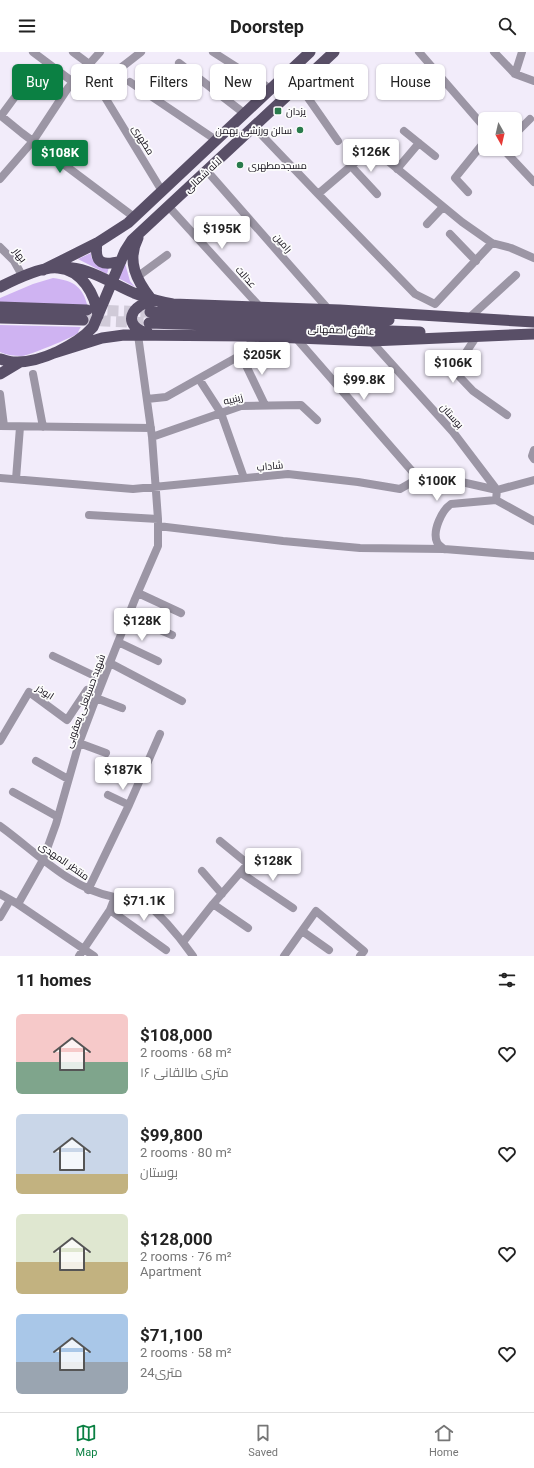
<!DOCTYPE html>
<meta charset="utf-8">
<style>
body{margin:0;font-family:Roboto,Cairo,sans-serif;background:#f2f2f2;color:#222;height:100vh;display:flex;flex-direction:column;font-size:15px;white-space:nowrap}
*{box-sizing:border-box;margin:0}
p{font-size:13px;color:#767676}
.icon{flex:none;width:22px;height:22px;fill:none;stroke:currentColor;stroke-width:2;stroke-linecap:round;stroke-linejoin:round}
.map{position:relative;height:904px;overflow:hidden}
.drawer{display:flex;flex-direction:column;background:#fff;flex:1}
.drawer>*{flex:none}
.guide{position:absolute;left:12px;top:12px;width:510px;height:36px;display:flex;gap:8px}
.needle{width:26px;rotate:172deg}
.controls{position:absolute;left:478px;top:60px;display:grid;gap:8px}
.controls a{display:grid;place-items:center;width:44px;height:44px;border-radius:6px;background:#fff;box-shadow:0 1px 3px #0004;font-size:20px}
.price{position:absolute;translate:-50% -34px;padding:0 9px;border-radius:4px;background:#fff;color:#222;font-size:13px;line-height:26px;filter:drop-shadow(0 1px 2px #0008)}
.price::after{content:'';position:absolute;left:50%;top:24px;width:12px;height:9px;margin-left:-6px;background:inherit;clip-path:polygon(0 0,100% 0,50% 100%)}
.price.active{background:#0b8043;color:#fff}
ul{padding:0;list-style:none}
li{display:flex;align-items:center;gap:12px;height:100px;padding:0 16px}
li span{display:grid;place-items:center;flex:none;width:112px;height:80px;border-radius:6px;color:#555}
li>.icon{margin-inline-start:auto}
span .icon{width:48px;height:48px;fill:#fffc;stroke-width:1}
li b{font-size:17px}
h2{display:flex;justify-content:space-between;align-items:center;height:48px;padding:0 16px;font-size:17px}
.pill{padding:0 14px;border-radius:6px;background:#fff;box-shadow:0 1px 3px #0004;font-size:14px;line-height:36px}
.pill.active{background:#0b8043;color:#fff}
header{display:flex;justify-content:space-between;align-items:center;height:52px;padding:0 16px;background:#fff;font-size:18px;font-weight:700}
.tabs{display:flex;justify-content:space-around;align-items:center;height:56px;border-top:1px solid #e0e0e0;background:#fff;font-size:11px;color:#767676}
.tabs a{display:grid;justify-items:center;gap:2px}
.tabs .active{color:#0b8043}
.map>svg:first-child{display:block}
.green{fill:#cfb3f2}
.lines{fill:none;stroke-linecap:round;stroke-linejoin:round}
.major-tunnel{stroke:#d0cad8;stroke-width:11;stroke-dasharray:11 5.5;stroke-linecap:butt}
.minor{stroke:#9c96a5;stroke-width:8}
.major{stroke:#594f67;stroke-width:11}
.poi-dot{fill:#297b4c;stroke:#fcfcfc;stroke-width:1.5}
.labels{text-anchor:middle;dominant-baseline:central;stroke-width:3.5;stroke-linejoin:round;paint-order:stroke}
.poi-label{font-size:10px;fill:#110c17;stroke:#fcfcfc;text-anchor:start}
.street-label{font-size:10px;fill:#110c17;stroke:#fcfcfc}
</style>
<header><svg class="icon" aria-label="menu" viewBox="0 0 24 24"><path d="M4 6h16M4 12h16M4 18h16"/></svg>Doorstep<svg class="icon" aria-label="search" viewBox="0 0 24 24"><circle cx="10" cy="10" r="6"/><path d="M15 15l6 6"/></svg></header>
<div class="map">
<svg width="534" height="904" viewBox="0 0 534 904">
<rect width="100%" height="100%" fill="#f2ecfa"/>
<path class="green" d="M91,201C90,211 101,212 109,215L107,222L78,207Z
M125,211L130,229L135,235L118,226Z
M53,226C74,229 83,234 88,256L0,253V246L33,232Z
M0,273L81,275C80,276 78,280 78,281C72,286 30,303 22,304C14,304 7,303 0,300Z"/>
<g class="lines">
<path class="major-tunnel" d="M91,258L150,260
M83,268L149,271"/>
<path class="minor" d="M33,0L73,30
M73,0L89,12
M213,0L271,37
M419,0L485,76
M494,0L515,22L534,29
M179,11L245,62
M118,18L141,0
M515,22L522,0
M130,30L216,88
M299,33L338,89
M106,47L162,139
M0,63L22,81L134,165
M1,64L23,34
M254,75L318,142L415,242L435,252L492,191
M404,79L435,104
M515,82L530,67
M503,97L534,130
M351,114L377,142
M397,117L419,91
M207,119L329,258
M0,127L33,89L68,36L100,0
M468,140L455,126L485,89
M318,142L372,96L462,170L492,191L511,196L534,206
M169,155L260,255
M427,172L443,155
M450,182L476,209
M0,195L14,209L23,225
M137,225L167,203
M469,266L516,223
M476,285L454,319L473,339L507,363
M296,286L418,426
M371,289L453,380L497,438L496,448L534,469
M241,303L265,353
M33,322L43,375
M199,327L221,361L244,426
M0,342L4,374
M147,347L166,345L241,303L256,284
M0,374L151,376
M152,385L241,354L301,353L317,368
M534,398L532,404L534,407
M0,426L133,437L288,422L358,430L400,437L426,422L497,438L534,428
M16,427L20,375
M89,463L158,467
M158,474L283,489L360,496L444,497L534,504
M444,497C442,495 438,493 437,490C432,479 442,458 451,452L496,448
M138,541L181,561
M128,564L172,583
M118,590L158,609
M53,604L103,628
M110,611L182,649
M96,646L122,656
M0,689L29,640L67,668L87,638
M79,691L106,701
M36,709L68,727
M127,710L144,719
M13,740L58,765
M108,743L129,753
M0,774C35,799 70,837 114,845C122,846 131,845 139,845C160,862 177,881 193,904
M220,789L248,812
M202,819L222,842
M241,821L293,856
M88,838L129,753L160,682
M0,842L16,851L94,904
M18,852L43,808L56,772L79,691L96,646L135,547L158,494V467L152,385L138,283
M213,852L248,876
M110,858L166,898
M0,865L10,848
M302,879L329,898
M183,890L213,852L252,807
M79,904L110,858L115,845
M284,904L316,859L364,899L360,904"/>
<path class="major" d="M138,186C126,209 137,229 151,247
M97,191C94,212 103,214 121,209
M58,216C85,212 110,231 134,241C147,246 159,250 173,252L340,258L534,270
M43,218L97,191L128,171L310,0
M0,235C14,228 42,214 58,216C82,218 95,242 98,264
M0,255L87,258
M150,260L389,268
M0,266L83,268
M149,271L420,280
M148,281C121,275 130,251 155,249
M54,301L102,286L124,283L251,284L371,289L534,282
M0,307C5,308 10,310 15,310C40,311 77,293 93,275L125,199L132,188L334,0
M0,322L20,310"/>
</g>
<g class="poi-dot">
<rect x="274" y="55" width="8" height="8" rx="2"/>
<circle cx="300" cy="78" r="4"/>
<circle cx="240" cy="113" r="4"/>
</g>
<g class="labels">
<g class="poi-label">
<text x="286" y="59">یزدان</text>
<text x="292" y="78" text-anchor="end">سالن ورزشی بهمن</text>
<text x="248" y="113">مسجدمطهری</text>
</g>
<g class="street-label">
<text transform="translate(143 88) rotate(58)">مطهری</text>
<text transform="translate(203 123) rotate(-43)">لاله شمالی</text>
<text transform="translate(283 191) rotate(49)">رامین</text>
<text transform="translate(20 203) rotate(52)">بهار</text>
<text transform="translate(246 225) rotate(48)">عدالت</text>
<text transform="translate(341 278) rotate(2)">عاشق اصفهانی</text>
<text transform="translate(233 347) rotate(-14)">زینبیه</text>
<text transform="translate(452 364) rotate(49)">بوستان</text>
<text transform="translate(270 414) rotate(-5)">شاداب</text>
<text transform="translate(45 640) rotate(33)">ابوذر</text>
<text transform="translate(85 649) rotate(-70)">شهید حسینعلی یعقوبی</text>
<text transform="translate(64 809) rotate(35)">منتظر المهدی</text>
</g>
</g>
</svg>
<div class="controls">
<a><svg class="needle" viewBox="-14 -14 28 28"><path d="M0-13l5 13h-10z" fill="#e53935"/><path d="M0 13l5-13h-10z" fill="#767676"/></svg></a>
</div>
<b class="price" style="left:371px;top:121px">$126K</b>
<b class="price active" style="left:60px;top:122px">$108K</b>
<b class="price" style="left:222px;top:198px">$195K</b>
<b class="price" style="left:262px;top:324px">$205K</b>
<b class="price" style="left:453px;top:332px">$106K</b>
<b class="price" style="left:364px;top:349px">$99.8K</b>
<b class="price" style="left:437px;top:450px">$100K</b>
<b class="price" style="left:142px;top:590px">$128K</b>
<b class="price" style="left:123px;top:739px">$187K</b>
<b class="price" style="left:273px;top:830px">$128K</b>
<b class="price" style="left:144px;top:870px">$71.1K</b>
<div class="guide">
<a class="pill active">Buy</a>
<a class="pill">Rent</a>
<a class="pill">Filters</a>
<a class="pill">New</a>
<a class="pill">Apartment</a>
<a class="pill">House</a>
</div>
</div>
<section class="drawer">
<h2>11 homes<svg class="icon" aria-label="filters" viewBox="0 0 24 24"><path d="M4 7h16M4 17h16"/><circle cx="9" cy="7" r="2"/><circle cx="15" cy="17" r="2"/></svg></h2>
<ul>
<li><span style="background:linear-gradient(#f6c9c9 60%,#7fa58c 0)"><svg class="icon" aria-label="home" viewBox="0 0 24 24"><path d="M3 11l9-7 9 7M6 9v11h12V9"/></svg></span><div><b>$108,000</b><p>2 rooms · 68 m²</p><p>۱۶ متری طالقانی</p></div><svg class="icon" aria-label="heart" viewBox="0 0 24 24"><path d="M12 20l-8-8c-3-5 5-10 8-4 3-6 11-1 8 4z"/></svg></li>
<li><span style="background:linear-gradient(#c9d6e8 75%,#c2b280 0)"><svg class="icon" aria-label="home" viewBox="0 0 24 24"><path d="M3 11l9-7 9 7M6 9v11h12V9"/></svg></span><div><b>$99,800</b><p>2 rooms · 80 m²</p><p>بوستان</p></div><svg class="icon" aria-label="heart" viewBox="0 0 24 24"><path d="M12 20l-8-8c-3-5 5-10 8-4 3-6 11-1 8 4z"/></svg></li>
<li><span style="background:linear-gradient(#dfe7d0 60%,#c2b280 0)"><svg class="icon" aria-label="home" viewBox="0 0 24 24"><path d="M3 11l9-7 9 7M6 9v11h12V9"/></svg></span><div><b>$128,000</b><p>2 rooms · 76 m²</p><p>Apartment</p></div><svg class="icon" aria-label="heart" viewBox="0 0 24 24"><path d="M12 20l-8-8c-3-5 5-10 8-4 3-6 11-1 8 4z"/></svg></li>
<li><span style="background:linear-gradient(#a9c7e8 60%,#9aa5b1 0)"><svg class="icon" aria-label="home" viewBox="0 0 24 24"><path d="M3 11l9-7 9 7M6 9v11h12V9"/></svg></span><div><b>$71,100</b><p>2 rooms · 58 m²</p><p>24متری</p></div><svg class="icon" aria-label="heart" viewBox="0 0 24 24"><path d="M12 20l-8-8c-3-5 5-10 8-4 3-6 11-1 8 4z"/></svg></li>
</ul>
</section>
<nav class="tabs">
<a class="active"><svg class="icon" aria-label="map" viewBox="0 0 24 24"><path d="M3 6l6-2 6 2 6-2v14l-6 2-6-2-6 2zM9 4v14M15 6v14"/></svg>Map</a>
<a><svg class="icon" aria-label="saved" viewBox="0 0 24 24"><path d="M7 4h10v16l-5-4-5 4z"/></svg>Saved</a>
<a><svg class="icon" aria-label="home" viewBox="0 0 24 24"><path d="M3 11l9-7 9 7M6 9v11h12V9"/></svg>Home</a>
</nav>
